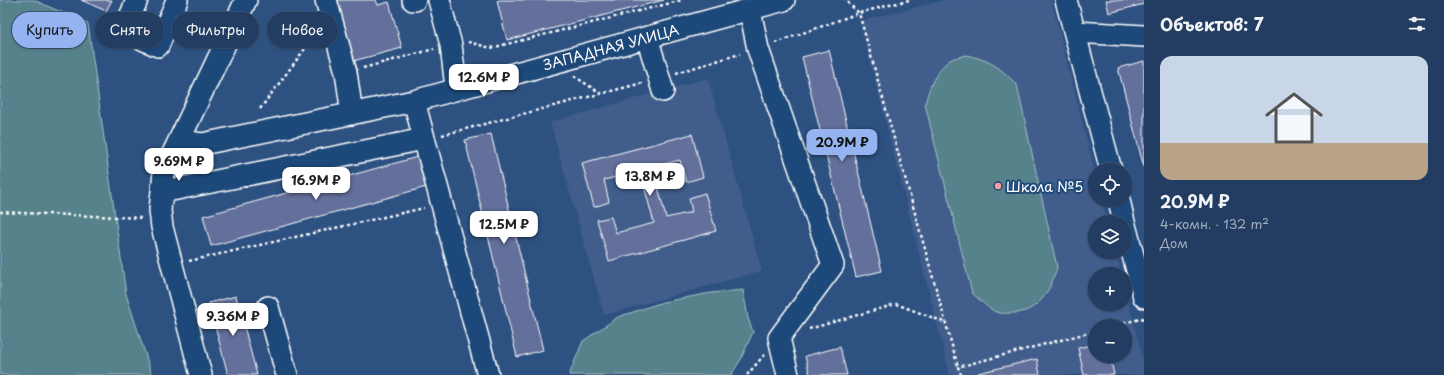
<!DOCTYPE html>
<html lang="ru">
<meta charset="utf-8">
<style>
body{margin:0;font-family:"Playpen Sans",sans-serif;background:#2e486a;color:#f1f3f6;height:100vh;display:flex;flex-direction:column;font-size:15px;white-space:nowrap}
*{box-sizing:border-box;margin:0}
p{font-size:13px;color:#a2aebd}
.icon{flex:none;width:22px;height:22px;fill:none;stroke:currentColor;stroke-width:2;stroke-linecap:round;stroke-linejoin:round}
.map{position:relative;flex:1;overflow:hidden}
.sheet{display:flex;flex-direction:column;background:#223d61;width:300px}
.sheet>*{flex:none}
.banner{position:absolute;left:12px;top:12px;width:380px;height:36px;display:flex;gap:8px}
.controls{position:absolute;left:1088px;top:163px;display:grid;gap:8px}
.controls a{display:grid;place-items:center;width:44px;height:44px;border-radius:50%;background:#223d61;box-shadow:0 1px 3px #0004,0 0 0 1px #3f5676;font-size:20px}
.price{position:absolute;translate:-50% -34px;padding:0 9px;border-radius:8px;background:#fff;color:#222;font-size:13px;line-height:26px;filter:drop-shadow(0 1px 2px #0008)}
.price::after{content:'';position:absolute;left:50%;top:24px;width:12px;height:9px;margin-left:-6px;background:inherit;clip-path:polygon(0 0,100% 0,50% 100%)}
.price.active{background:#95b2f1;color:#111}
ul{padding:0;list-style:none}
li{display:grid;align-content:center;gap:8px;height:212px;padding:0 16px}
li span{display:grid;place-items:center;height:124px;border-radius:12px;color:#555}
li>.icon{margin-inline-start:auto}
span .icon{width:72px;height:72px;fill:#fffc;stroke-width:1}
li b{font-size:17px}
h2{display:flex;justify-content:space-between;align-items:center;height:48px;padding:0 16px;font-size:17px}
.tag{padding:0 14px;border-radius:18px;background:#223d61;box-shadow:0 1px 3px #0004,0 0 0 1px #3f5676;font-size:14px;line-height:36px}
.tag.active{background:#95b2f1;color:#111}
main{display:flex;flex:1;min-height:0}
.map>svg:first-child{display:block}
.built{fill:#415d8b;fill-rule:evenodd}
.green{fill:#54828b;stroke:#aac0c5}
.building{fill:#636f9b;stroke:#fff}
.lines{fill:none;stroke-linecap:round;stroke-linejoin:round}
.minor-casing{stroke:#fff;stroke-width:24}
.path{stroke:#fff;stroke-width:2.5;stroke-dasharray:3 3;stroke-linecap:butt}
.minor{stroke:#1f4a7a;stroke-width:21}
.poi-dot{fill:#ff9aa2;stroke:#1f4a7a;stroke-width:1.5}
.labels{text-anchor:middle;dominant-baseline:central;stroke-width:4;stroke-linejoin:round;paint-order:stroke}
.street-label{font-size:14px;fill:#fff;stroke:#1f4a7a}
.poi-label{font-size:14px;fill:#fff;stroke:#1f4a7a;text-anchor:start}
</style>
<main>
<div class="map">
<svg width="1144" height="375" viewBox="0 0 1144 375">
<rect width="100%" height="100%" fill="#2d5181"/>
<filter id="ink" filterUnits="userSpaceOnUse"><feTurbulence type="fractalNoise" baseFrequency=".025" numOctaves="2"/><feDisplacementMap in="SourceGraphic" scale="8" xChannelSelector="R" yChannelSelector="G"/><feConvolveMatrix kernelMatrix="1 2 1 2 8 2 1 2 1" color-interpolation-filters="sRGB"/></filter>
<g filter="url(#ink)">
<path class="built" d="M944,0H1051L1095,172V200H1102L1108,222H1095V252H1116L1121,274H1095V304H1125V289L1144,363V375H950L860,21ZM1095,326H1125V356H1095Z
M708,78L762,271L604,315L550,122Z"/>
<path class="green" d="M0,0H34L88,24L126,294L152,375H0Z
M966,55C990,60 1000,67 1017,85L1057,267C1051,290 1038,314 1011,313C1007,313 1000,314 996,312C987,308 979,299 972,293L925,104C929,87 936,70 950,60C954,57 961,57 966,55Z
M743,290L748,318L753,332L740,361L731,375H569L583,341L618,317L663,302L711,293Z"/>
<path class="building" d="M81,0H112L106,11Z
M336,0H376L378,5L389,2L402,48L353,61Z
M500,0H664L507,40L497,1Z
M1106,0H1144V4L1109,13Z
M829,50L882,271L856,277L802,57Z
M1144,61V168L1118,68Z
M491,134L543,350L517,357L465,140Z
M692,134L703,177L686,182L680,160L653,167L666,218L692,212L689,198L705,193L716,231L609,261L597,220L611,217L616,233L654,223L640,171L604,180L609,202L594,207L582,163Z
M421,156L430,186L211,246L203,216Z
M236,296L257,375H228L209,303Z
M1095,344V356H1110L1114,375H1084L1078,348Z
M840,347L847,375H810L805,356Z
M1037,359L1040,375H978V373Z"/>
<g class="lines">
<g class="minor-casing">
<path id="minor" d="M137,0L124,31L158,46L177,0
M326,0L346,72L352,114
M413,0H415
M439,0L451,45L456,88
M1066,0L1111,170
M750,10L758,49L833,265L779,338L788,375
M1075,32L1144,36
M647,37L663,91
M414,101L488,375
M180,140L202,144L414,101L784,0
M162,192L424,139
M1119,200L1124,222
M1125,225L1144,297
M268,307L287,375
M201,375L162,227L160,210L164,172L246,0"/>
</g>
<path class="path" d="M909,0L859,13L958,367
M468,42L491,48L683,0
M775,43L859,13L845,0
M363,68L434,49
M676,73L740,54
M574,76L600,93
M260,109L316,34
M442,135L642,83
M0,212L143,218
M189,261L424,208
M1112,326L1144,318
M809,329L896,304L947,323
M747,375L765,354
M961,375L958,367L1095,331"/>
<use href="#minor" class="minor"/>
</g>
</g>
<circle class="poi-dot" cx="998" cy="186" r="4"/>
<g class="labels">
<g class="street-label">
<text transform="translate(611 47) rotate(-15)">ЗАПАДНАЯ УЛИЦА</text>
</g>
<g class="poi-label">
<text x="1006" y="186">Школа №5</text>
</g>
</g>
</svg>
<div class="controls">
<a><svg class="icon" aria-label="locate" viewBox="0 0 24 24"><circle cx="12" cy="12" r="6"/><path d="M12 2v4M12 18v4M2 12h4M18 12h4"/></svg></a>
<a><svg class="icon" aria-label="layers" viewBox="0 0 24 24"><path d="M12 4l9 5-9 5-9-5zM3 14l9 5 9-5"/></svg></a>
<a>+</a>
<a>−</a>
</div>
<b class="price" style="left:484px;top:98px">12.6M ₽</b>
<b class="price active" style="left:842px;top:163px">20.9M ₽</b>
<b class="price" style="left:179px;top:182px">9.69M ₽</b>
<b class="price" style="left:650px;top:197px">13.8M ₽</b>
<b class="price" style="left:316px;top:201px">16.9M ₽</b>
<b class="price" style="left:504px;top:245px">12.5M ₽</b>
<b class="price" style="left:233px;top:337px">9.36M ₽</b>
<div class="banner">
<a class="tag active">Купить</a>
<a class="tag">Снять</a>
<a class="tag">Фильтры</a>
<a class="tag">Новое</a>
</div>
</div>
<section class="sheet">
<h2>Объектов: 7<svg class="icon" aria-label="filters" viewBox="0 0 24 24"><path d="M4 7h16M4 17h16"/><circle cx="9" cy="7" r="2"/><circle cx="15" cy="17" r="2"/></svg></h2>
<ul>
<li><span style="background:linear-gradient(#c9d6e8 70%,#b9a48a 0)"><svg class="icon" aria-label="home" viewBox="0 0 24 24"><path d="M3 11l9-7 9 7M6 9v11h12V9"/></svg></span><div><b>20.9M ₽</b><p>4-комн. · 132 m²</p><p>Дом</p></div></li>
</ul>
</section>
</main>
